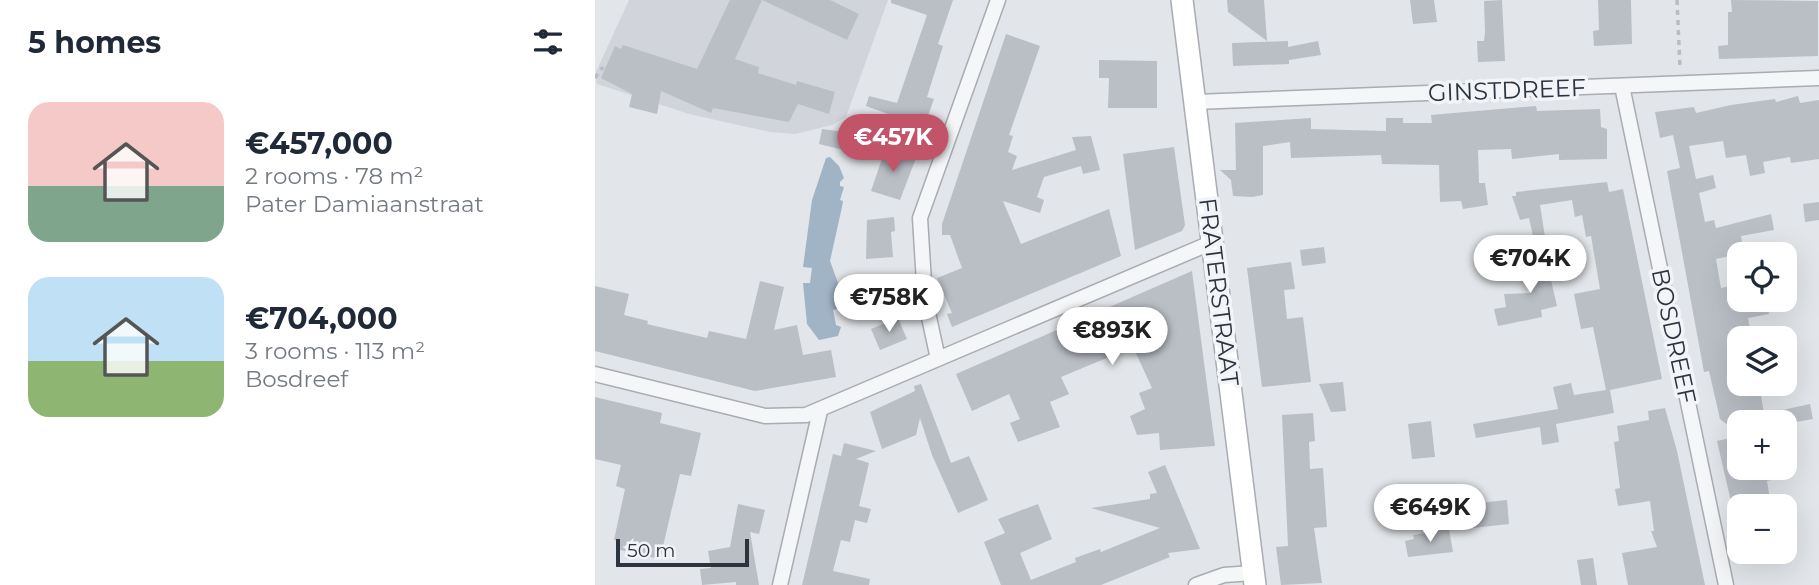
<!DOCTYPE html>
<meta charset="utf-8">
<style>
body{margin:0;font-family:Montserrat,sans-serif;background:#f2f2f3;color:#1f2937;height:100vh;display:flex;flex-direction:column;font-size:26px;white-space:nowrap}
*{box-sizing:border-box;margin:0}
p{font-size:23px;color:#747a83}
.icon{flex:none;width:38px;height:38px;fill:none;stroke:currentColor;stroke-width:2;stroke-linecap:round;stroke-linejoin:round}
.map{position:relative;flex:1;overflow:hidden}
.drawer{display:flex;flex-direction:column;background:#fff;width:595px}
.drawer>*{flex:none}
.tools{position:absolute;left:1132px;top:242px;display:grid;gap:14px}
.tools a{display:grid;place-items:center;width:70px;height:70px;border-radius:14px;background:#fff;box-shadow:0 7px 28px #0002;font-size:35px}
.scale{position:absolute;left:21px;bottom:18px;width:133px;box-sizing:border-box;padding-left:7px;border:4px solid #2c3440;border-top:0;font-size:19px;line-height:24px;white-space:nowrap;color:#2c3440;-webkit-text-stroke:5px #f2f4f7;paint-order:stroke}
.price{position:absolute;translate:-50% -60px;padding:0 16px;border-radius:24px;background:#fff;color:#222;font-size:23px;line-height:46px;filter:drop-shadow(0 2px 4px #0008)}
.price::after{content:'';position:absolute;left:50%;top:42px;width:21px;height:16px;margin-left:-10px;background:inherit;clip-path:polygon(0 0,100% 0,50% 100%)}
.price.current{background:#c25469;color:#fff}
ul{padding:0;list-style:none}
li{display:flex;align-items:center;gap:21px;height:175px;padding:0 28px}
li span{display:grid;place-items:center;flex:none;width:196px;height:140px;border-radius:21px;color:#555}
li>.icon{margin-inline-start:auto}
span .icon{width:84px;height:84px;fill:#fffc;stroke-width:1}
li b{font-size:30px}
h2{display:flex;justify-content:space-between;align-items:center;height:84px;padding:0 28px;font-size:30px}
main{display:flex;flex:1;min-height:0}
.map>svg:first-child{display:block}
.built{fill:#d1d5db}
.water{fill:#a1b4c6}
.building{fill:#babfc6}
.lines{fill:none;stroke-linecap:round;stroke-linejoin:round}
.street-casing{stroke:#a8acb3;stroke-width:17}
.secondary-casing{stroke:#a8acb3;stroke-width:24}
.path{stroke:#b9bcc1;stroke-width:3.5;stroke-dasharray:5 5;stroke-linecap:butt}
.street{stroke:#f5f6f8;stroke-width:14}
.secondary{stroke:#fff;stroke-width:21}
.labels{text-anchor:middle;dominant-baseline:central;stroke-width:7;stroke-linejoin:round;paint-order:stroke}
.street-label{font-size:24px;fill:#2c3440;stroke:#f2f4f7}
</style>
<main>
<section class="drawer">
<h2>5 homes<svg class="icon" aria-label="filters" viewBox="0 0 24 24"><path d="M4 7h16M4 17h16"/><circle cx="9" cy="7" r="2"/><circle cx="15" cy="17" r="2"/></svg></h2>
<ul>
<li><span style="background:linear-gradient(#f6c9c9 60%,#7fa58c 0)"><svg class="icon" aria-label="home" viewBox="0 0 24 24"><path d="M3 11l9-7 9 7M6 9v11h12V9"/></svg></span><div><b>€457,000</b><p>2 rooms · 78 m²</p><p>Pater Damiaanstraat</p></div></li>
<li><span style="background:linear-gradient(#bfe0f5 60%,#8fb573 0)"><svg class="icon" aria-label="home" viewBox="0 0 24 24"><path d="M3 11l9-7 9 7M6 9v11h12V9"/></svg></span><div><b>€704,000</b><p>3 rooms · 113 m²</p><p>Bosdreef</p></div></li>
</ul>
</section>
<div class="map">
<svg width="1224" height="585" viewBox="0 0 1224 585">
<rect width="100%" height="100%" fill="#e2e5e9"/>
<path class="built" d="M34,0H293L251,117L237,125L200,134L175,132L94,114L2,84L0,74Z"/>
<path class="water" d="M235,157L244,166L249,178L245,182V186L249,187L245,200L248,201L247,207L235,261L243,283L242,309L238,310L241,325L246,327L243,336L224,340L212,324L208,283H215L217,268L208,267L217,200L231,158Z"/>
<path class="building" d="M135,0H235L264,14L252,40L167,0L140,59L164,67L163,73L201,85L202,81L240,92L234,114L203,104L194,122L118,108L116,113L66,91L62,114L34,107L37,94L6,78L20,46L26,49L28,45L102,69Z
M296,0H358L343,44L348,46L332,97L339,99L329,127L271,106L274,96L302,103L332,15L296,3Z
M632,0H669L672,41L633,12Z
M815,0H839L842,22L818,24Z
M907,0L910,61L883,62L882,41H889L890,32L889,1Z
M1003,0H1036L1037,44L999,46L998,31L1004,30Z
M1136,0L1223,1V56L1124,59L1123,46L1133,45V12H1137Z
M411,34L445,46L414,135L418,136L413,152L422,156L417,170L481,150L477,137L496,136L505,170L488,174L486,166L449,177L442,197L449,200L445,213L408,201L426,244L514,209L526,256L357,327L352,314L357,313L342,278L367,268L355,235H347V224Z
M693,41V47L723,41L726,55L694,60V64L638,66L637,43Z
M504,60L562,61V108H513L514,78H504Z
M1203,96L1205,103L1224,100V159L1196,163L1195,157L1168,162L1170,173L1155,176L1151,155L1131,158L1128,141L1094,146L1101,179L1118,175L1121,188L1104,193L1110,222L1119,220L1121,228L1176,214L1179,230L1146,236L1149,253L1121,259L1126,288L1144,284V299H1171L1174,314L1153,318L1157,338H1144V349L1139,350L1144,383H1164L1169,414L1215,404L1218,419L1190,424V422H1144V434L1125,419L1114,371L1109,372L1072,171L1085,168L1078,135L1065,138L1060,112L1099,107L1101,113L1136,105L1180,99L1181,102Z
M941,106L942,111L1005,109L1006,127L1012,129V159L964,160V154L917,159L916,149L883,150L884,183H890L893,205L868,209L866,201L845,202L844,165L787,164L786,155L696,158L695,142L668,146V195L657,197L638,196L636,180L625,170H641L640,123L716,118V129L791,131V118H808V123H837L836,115Z
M227,129L251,132L249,150L224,144Z
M291,147L321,158L305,200L276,191Z
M579,147L590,225L587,231L540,250L528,154Z
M1012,182L1014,192L1028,189L1067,379L1015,390L1019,413L961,424L964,442L947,445L945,427L881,438L878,424L963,409L958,387L976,383L979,395L1011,390L998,327L986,329L979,294L1005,289L996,236L991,237L987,215L980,217L977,200L945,205L951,243L940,245L934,218L925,220L917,196H921V192Z
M1224,202V220L1210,222L1208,204Z
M299,217L300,231L296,232L298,257L271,259L272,220Z
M729,247L731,263L707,266L705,250Z
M950,254L962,306L946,310L947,317L903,326L899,309L911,307L909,294L935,293L930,257Z
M696,262L700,289L689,290L692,319L708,317L716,382L667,387L652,268Z
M597,271L620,446L565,450L564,433L542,435L535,416L550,409L544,393L557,388L538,347L466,377L474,394L455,402L465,427L423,442L415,423L425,419L414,394L377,411L361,374Z
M165,281L189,287L179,330L202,325L208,355L236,350L241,377L160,391L0,351V286L34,294L29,315L53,321L52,324L112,338L114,331L151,339Z
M303,318L312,339L285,350L276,329Z
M748,382L751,411L736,412L724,384Z
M326,384L356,463L374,456L393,500L363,513L337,455L325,418L321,435L287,449L275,412L320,391L319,386Z
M0,397L67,413L65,423L106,433L96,476L85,474L65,559L21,549L23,541L19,540L30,489L21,486L26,465L0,459Z
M1070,408L1082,451L1110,585H1033L1027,553L1062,547L1056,531H1059L1055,501L1023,506L1020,489L1025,488L1019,442L1024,441L1022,426L1054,420L1053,411Z
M718,413L720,441L714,442L715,469L728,468L732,527L719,528L727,583L686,585L681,547L693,546L687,415Z
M836,421L840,457L817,459L813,424Z
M1144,436V467H1174L1176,480L1172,481L1176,506H1137L1122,441Z
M249,443L281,451L261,459L274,463L264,506L276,509L272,523L260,520L255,542L246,540L238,571L275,579L274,585H207L238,454L246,456Z
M570,465L605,549L573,553L575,557L506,585H406L389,542L410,533L403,519L443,504L457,539L425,553L436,580L481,562L480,558L505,549L506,552L565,528L496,508L555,499V494L562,493L553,472Z
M912,500L914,524L878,528L875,504Z
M143,504L170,510L164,534L155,532L164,585H141V582L107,585L105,569L116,568L113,551L135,547Z
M854,529L858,552L813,557L810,541L819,539L818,535Z
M998,558L1002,585H986L982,560Z"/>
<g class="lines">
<g class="street-casing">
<path id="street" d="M1027,86L1131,585
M600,102L1224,78
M343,359L330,299L325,218L403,0
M0,374L170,416L211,415L618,242
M185,585L225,411
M601,585L629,575L658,573"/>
</g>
<g class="secondary-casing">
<path id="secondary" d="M587,0L660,585"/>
</g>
<path class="path" d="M1082,0L1085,68
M0,78L8,67"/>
<use href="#street" class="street"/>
<use href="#secondary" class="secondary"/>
</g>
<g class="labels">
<g class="street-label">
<text transform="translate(912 90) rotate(-2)">GINSTDREEF</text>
<text transform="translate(624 292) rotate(83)">FRATERSTRAAT</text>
<text transform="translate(1079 336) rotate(78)">BOSDREEF</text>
</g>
</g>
</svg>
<div class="tools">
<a><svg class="icon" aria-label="locate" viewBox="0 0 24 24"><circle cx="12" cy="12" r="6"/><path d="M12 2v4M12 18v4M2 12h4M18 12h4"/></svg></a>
<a><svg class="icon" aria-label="layers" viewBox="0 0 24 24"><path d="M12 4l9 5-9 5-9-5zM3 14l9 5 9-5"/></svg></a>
<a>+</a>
<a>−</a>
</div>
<div class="scale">50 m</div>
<b class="price current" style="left:298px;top:174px">€457K</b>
<b class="price" style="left:935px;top:295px">€704K</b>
<b class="price" style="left:294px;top:334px">€758K</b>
<b class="price" style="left:517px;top:367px">€893K</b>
<b class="price" style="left:835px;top:544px">€649K</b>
</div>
</main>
